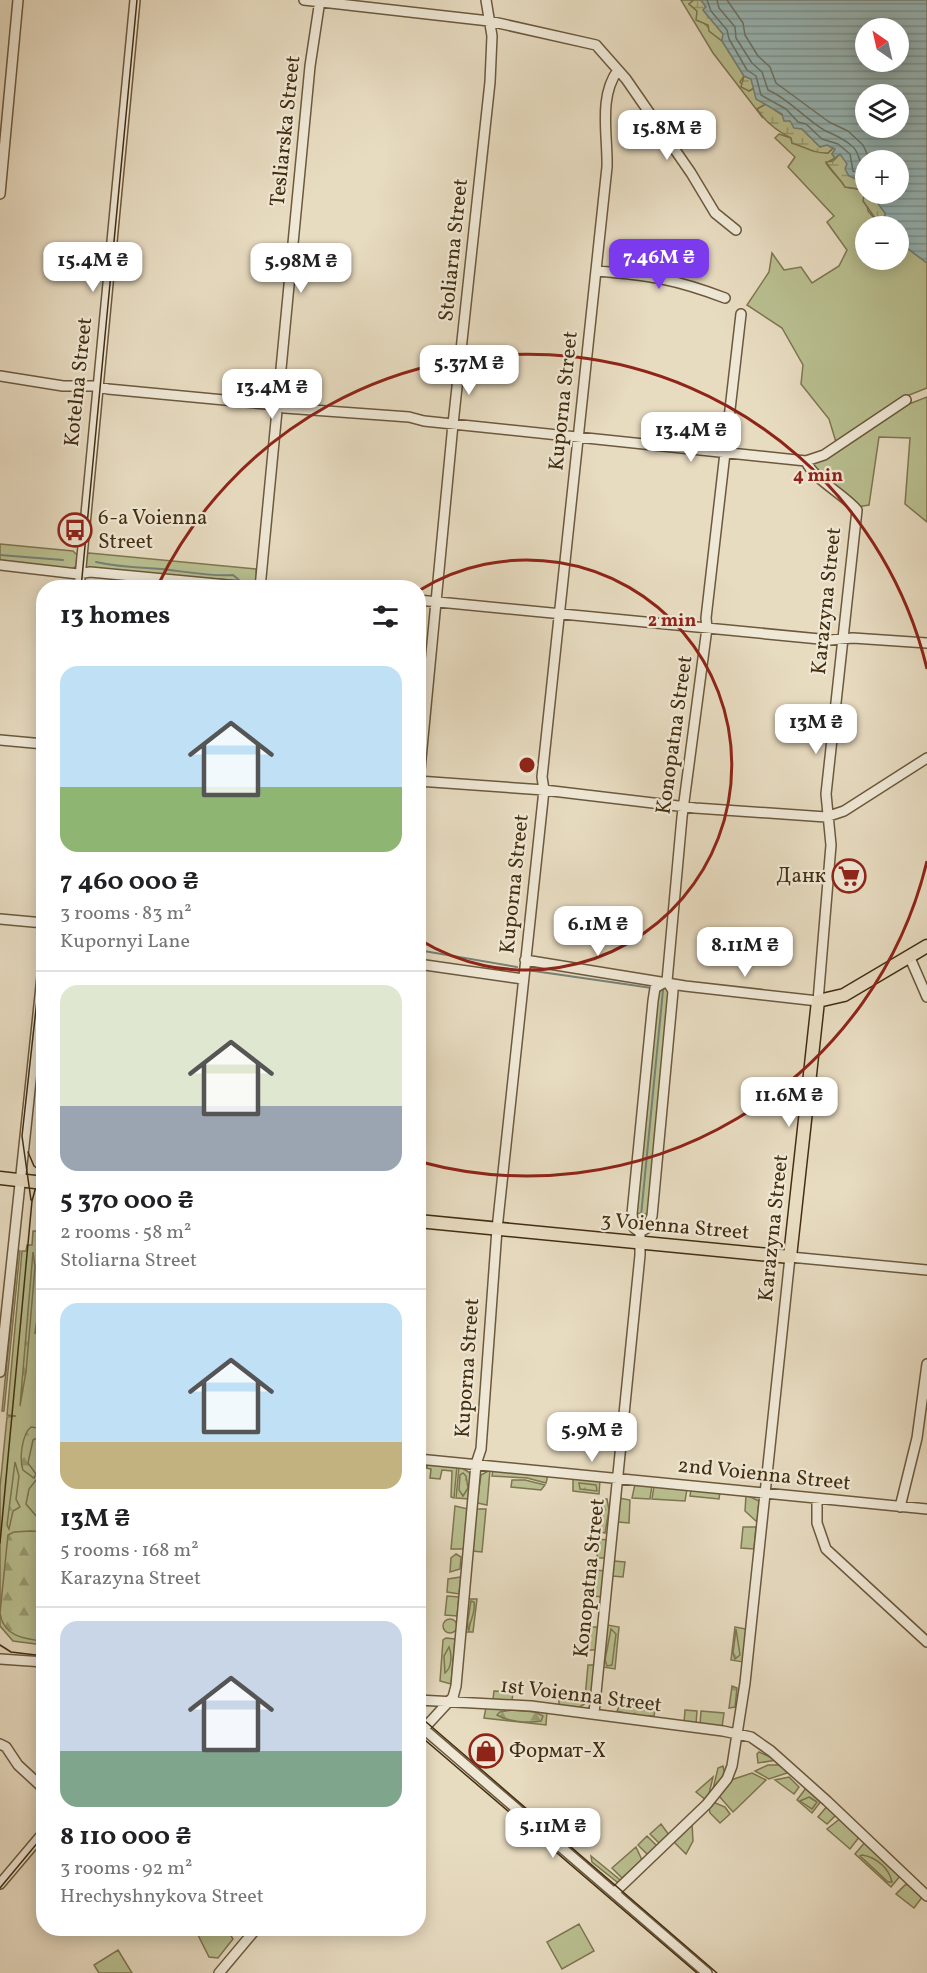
<!DOCTYPE html>
<meta charset="utf-8">
<style>
body{margin:0;font-family:Vollkorn,serif;background:#f6f6f6;color:#202124;height:100vh;display:flex;flex-direction:column;font-size:22px;white-space:nowrap}
*{box-sizing:border-box;margin:0}
p{font-size:20px;color:#757577}
.icon{flex:none;width:33px;height:33px;fill:none;stroke:currentColor;stroke-width:2;stroke-linecap:round;stroke-linejoin:round}
.map{position:relative;flex:1;overflow:hidden}
.panel{position:absolute;left:36px;top:580px;width:390px;height:1356px;display:flex;flex-direction:column;background:#fff;border-radius:24px;box-shadow:0 3px 15px #0003}
.panel>*{flex:none}
.needle{width:39px;rotate:326deg}
.controls{position:absolute;left:855px;top:18px;display:grid;gap:12px}
.controls a{display:grid;place-items:center;width:54px;height:54px;border-radius:50%;background:#fff;box-shadow:0 3px 15px #0003;font-size:30px}
.price{position:absolute;translate:-50% -51px;padding:0 14px;border-radius:12px;background:#fff;color:#222;font-size:20px;line-height:39px;filter:drop-shadow(0 2px 3px #0008)}
.price::after{content:'';position:absolute;left:50%;top:36px;width:18px;height:14px;margin-left:-9px;background:inherit;clip-path:polygon(0 0,100% 0,50% 100%)}
.price.selected{background:#7c3aed;color:#fff}
ul{padding:0;list-style:none}
li{display:grid;align-content:center;gap:12px;height:318px;padding:0 24px}
li+li{border-top:2px solid #e0e0e0}
li span{display:grid;place-items:center;height:186px;border-radius:18px;color:#555}
li>.icon{margin-inline-start:auto}
span .icon{width:108px;height:108px;fill:#fffc;stroke-width:1}
li b{font-size:26px}
h2{display:flex;justify-content:space-between;align-items:center;height:72px;padding:0 24px;font-size:26px}
.map>svg:first-child{display:block}
.green{fill:#b9bf90;stroke:#7e7650;stroke-width:1.5}
.forest{fill:url(#forest-firs);stroke:#7e7650;stroke-width:1.5}
.wetland{fill:url(#wetland-marsh);stroke:#7e7650;stroke-width:1.5}
.water{fill:url(#water-rules);stroke:#768176;stroke-width:1.5;fill-rule:evenodd}
.lines{fill:none;stroke-linecap:round;stroke-linejoin:round}
.shore{stroke:#6e7465;stroke-width:1.5}
.stream{stroke:#768176;stroke-width:2}
.minor-casing{stroke:#6c593c;stroke-width:12}
.major-casing{stroke:#432e10;stroke-width:15}
.minor{stroke:#efe8d6;stroke-width:9}
.major{stroke:#e7dbc0;stroke-width:12}
.tram{stroke:#432e10;stroke-width:1.5}
.ring{fill:none;stroke:#8f2418;stroke-width:3}
.labels{text-anchor:middle;dominant-baseline:central;stroke-width:4.5;stroke-linejoin:round;paint-order:stroke}
.street-label{font-size:21px;fill:#432e10;stroke:#efe8d6}
.poi-label{font-size:21px;fill:#432e10;stroke:#efe8d6;text-anchor:start}
.centre{fill:#8f2418;stroke:#efe8d6;stroke-width:3}
.ring-label{font-size:18px;text-anchor:middle;font-weight:bold;fill:#8f2418;stroke:#efe8d6;stroke-width:4.5;stroke-linejoin:round;paint-order:stroke}
</style>
<div class="map">
<svg width="927" height="1973" viewBox="0 0 927 1973">
<defs>
<pattern id="forest-firs" width="22" height="20" patternUnits="userSpaceOnUse" patternTransform="scale(1.5)"><rect width="22" height="20" fill="#b9bf90"/><path d="M5 1l3.5 6h-7zM16 11l3.5 6h-7z" fill="#989c74"/></pattern>
<pattern id="wetland-marsh" width="20" height="14" patternUnits="userSpaceOnUse" patternTransform="scale(1.5)"><rect width="20" height="14" fill="#b9bf90"/><path d="M1 5h8M5 5V1M11 12h8M15 12V8" fill="none" stroke="#989c74"/></pattern>
<pattern id="water-rules" width="6" height="5" patternUnits="userSpaceOnUse" patternTransform="scale(1.5)"><rect width="6" height="5" fill="#98b9ba"/><path d="M0 2.5h6" fill="none" stroke="#7e9796"/></pattern>
</defs>
<rect width="100%" height="100%" fill="#e7dbc0"/>
<filter id="stains"><feTurbulence type="fractalNoise" baseFrequency=".00333" numOctaves="4"/><feColorMatrix values="0 0 0 0 .2 0 0 0 0 .09 0 0 0 0 .02 0 0 0 .5 -.17"/></filter>
<radialGradient id="worn" r=".72"><stop offset=".6" stop-color="#630" stop-opacity="0"/><stop offset="1" stop-color="#630" stop-opacity=".3"/></radialGradient>
<path class="green" d="M681,0H694L689,4L697,11L698,17L722,41L744,76L740,82L749,91L754,88L766,104L757,109L763,118L713,53Z
M779,134L791,138L792,143C805,147 815,151 828,153L833,148L836,149L832,154L835,158L826,163C831,172 840,178 845,187L865,190L868,211L881,226H866V260H898L899,242L927,263V388L902,398L836,442L829,419L801,384L803,365L782,328L747,305L769,272L772,253L784,270L801,267L812,283L839,266L847,250L827,222L834,216L788,167L795,157L775,138Z
M927,397V522L905,504L910,438L879,437L869,505L857,507C845,491 827,481 812,467V463L827,459L909,404Z
M0,544L73,551L77,555L76,566L71,570L0,562Z
M89,553L256,569L257,582L87,569L85,567L86,555Z
M665,983L670,990L648,1214L634,1213L658,986Z
M33,1231L44,1232L43,1645L13,1641L0,1626V1487L7,1417L16,1416L7,1415L22,1251H26L27,1245H32Z
M18,1250L20,1251L4,1411H2Z
M429,1463L457,1466L454,1498L451,1497L452,1471L442,1470L440,1479L430,1478L431,1469L426,1468Z
M459,1466L470,1473L469,1499L456,1498Z
M490,1470L487,1505L477,1503L481,1475Z
M493,1470L548,1475L546,1483L527,1478L492,1476Z
M573,1478L600,1480L599,1494L573,1491Z
M512,1480H525L545,1485L541,1490L511,1487Z
M635,1484L652,1485L650,1499L632,1498Z
M654,1486L687,1489L685,1501L652,1499Z
M691,1489L720,1492L719,1499L690,1496Z
M746,1495L759,1501L757,1522L745,1511Z
M619,1498L630,1500L629,1523L618,1522Z
M455,1506L468,1509L465,1549H451Z
M476,1509H486L482,1552L472,1551Z
M743,1527H756L754,1549L741,1548Z
M598,1539L608,1540L606,1558H597Z
M614,1561L625,1562L623,1577L612,1576Z
M595,1570L605,1571L602,1597L593,1596Z
M461,1577L459,1594L447,1592L448,1579Z
M447,1596L459,1597L457,1616L445,1615Z
M467,1599H477L473,1632H465Z
M443 1626a7 7 0 1 1 14 0a7 7 0 1 1-14 0Z
M607,1625L619,1627L615,1669L603,1667Z
M590,1627H599L597,1650H588Z
M735,1627L746,1629L743,1662L731,1660Z
M446,1638L455,1639L451,1684L440,1681L443,1640Z
M588,1665H596L590,1699L585,1698Z
M494,1691L513,1692L512,1701L493,1699Z
M559,1697L588,1702L578,1708L559,1706Z
M486,1707L547,1711L546,1725L484,1718Z
M685,1710L697,1711L696,1724L684,1723Z
M701,1711L724,1713L722,1727L700,1724Z
M759,1752L777,1760L758,1763L757,1754Z
M768,1765H782L790,1772L769,1779L755,1771Z
M723,1766L725,1775L712,1793L718,1768Z
M752,1773L766,1780L733,1812L719,1796L731,1780Z
M713,1777L708,1798L706,1800L696,1792Z
M806,1788L822,1800L812,1813L797,1800Z
M713,1802L725,1807L730,1814L720,1823L710,1813L709,1807Z
M828,1805L837,1814L827,1824L818,1817Z
M841,1818L860,1836L850,1849L827,1829Z
M692,1823L693,1841L686,1854L673,1841Z
M661,1824L669,1835L660,1844L650,1834Z
M647,1836L657,1846L648,1855L638,1845Z
M866,1841L901,1875L891,1887L855,1854Z
M636,1847L642,1860L622,1878L612,1868Z
M591,1856L619,1879L620,1881L617,1882L592,1862Z
M910,1884L923,1896L914,1908L896,1894L905,1885Z
M579,1924L594,1951L562,1969L547,1942Z
M195,1929H227L233,1939L218,1958L209,1957Z
M118,1950L132,1973H99L94,1965Z"/>
<path class="forest" d="M33,1252L35,1267L26,1372L20,1406Z
M40,1264L43,1269V1303L38,1295Z
M37,1319H43V1337L35,1333Z
M43,1409V1435L33,1440L28,1463L36,1474L34,1478L23,1470C19,1459 22,1434 31,1427L38,1428Z
M15,1462L19,1476L16,1499L20,1507L13,1511L9,1529L7,1525Z
M463,1473L466,1476L468,1488L463,1496L459,1490L460,1475Z
M36,1480L43,1482V1524L26,1504L29,1489Z
M579,1483L596,1485L597,1491L580,1489Z
M603,1499H607L609,1510L605,1533L600,1532V1527Z
M31,1531L43,1532V1641C24,1639 3,1636 0,1613L8,1535L14,1532Z
M456,1554L461,1557L460,1569L450,1572L451,1558Z
M471,1601L474,1602C476,1615 469,1620 469,1631L467,1626Z
M611,1629L616,1634L612,1665L607,1666L605,1660Z
M736,1629L740,1655L735,1659L733,1653Z
M449,1647C452,1654 452,1668 445,1673L444,1656Z
M732,1686L737,1688L735,1707L729,1708Z
M627,1704L651,1708L655,1711L654,1716H637L617,1711L620,1705Z
M512,1710L535,1712L543,1716L541,1721C528,1723 508,1722 497,1715L500,1712Z
M789,1777L799,1787L794,1794L775,1780Z
M809,1797L817,1802L812,1809L800,1801Z
M862,1855C876,1857 889,1868 892,1882H888L860,1856Z"/>
<path class="wetland" d="M694,0H701L706,7L703,10L723,34L722,41L709,31L708,25L696,20L697,11L689,4Z
M744,76L751,79L754,88L749,91L741,87Z
M766,104L802,129L820,147L827,145L833,148L828,153C815,154 805,147 792,143L791,138C777,131 766,123 757,109Z
M840,154C850,161 850,174 862,183L865,182V190L845,187C840,178 832,172 826,162L833,161Z
M875,194L885,213V220L880,225L863,201L864,195Z"/>
<path class="water" d="M701,0H927V263L899,242L898,226L880,225L885,220V213L876,201L875,194H898V160H866L865,183L857,184L856,179L849,176L845,169L847,164L840,154L835,158L832,154L835,149L827,145L820,147L802,129L794,128L790,121H784L782,114L756,99L751,79L744,76L722,41L723,34L703,10L706,7ZM866,28H898V62H866ZM866,94H898V128H866Z"/>
<g class="lines">
<path class="shore" d="M707,0L711,11L727,30L729,39L747,70L756,76L761,95L786,109L798,122L806,124L822,139L838,144L850,154L853,171L866,176
M717,0L719,8L735,27L736,38L752,63L762,72L768,90C789,99 804,118 824,130C834,135 843,138 852,146C860,152 858,164 866,169
M727,0L743,23L745,35L758,56L770,67L776,83L829,122L848,131L863,145L870,160"/>
<path class="stream" d="M0,555L63,560
M96,562C114,566 129,567 147,568C176,569 204,577 233,575L239,580
M418,950L517,967
M527,970L652,988
M641,1216L663,990L658,989"/>
<g class="minor-casing">
<path id="minor" d="M304,0L489,21L596,45L626,79L691,173L715,213L736,230
M0,194L18,0
M596,271C648,275 675,279 725,298
M0,376L63,386H95L108,389L266,404L285,408L409,417L424,421L806,461L824,455L906,400
M0,565L78,574L90,572L238,586L290,588
M79,588L135,0
M260,588L310,66L320,0
M418,600L830,640L853,638L927,643
M0,740L44,744
M418,781L544,790L695,808L826,817L844,811L927,758
M418,790L453,424L490,82L492,36L486,0
M0,919L44,923
M910,958L927,997
M525,960L685,986L818,1001L831,845L826,794L857,510C845,495 813,479 806,461
M418,964L523,979
M640,1232L634,1228L632,1214L653,1001L655,988L665,982
M0,1372L44,958
M418,1459L927,1509
M817,1499V1523L826,1549L927,1642
M900,1507L917,1438L927,1364
M0,1659L44,1662
M418,1700L531,1706L723,1731L751,1737L771,1751L827,1801L927,1896
M594,1713L640,1255V1232L647,1228L652,1216L673,991L667,981L682,817L707,628L706,618L741,314
M418,1724L707,1973
M418,1735L453,1697L456,1686L476,1464L481,1449L497,1229L544,790L542,777L607,167C608,136 598,97 618,70
M0,1744L6,1747L18,1765L44,1789
M0,1884L44,1832
M614,1893L707,1804L727,1779L732,1766L745,1683L790,1257L927,1270
M219,1973L256,1929"/>
</g>
<g class="major-casing">
<path id="major" d="M0,1178L44,1183
M418,1221L790,1257L818,1001L844,995L927,946"/>
</g>
<use href="#minor" class="minor"/>
<use href="#major" class="major"/>
<path class="tram" d="M81,588L137,0
M28,1152L34,1166L44,1173
M31,1200L22,1136L44,936
M0,1543L32,1201L35,1190L44,1182
M0,1645L11,1652L44,1656
M418,1715L717,1973
M418,1734L697,1973
M0,1888L44,1835"/>
</g>
<g class="ring">
<path d="M420 590A205 205 0 1 1 420 940"/>
<path d="M927 861A411 411 0 0 1 421 1162M158 585A411 411 0 0 1 927 669"/>
</g>
<defs>
<g id="bus-ring" transform="scale(1.725)"><circle r="9.5" fill="#efe8d6" stroke="#8f2418" stroke-width="1.5"/><path d="M-5-6H5V4H4V6H2V4H-2V6H-4V4H-5ZM-3.5-4V0h7V-4ZM-3.5 1.2v1.5H-2V1.2ZM2 1.2v1.5H3.5V1.2Z" fill="#8f2418"/></g>
<g id="supermarket-ring" transform="scale(1.725)"><circle r="9.5" fill="#efe8d6" stroke="#8f2418" stroke-width="1.5"/><path d="M-6-5.5h2.5l.6 2H6L4.5 2H-2.5L-4.4-4H-6ZM-1.5 3.2a1.3 1.3 0 1 0 .1 0ZM3 3.2a1.3 1.3 0 1 0 .1 0Z" fill="#8f2418"/></g>
<g id="shop-ring" transform="scale(1.725)"><circle r="9.5" fill="#efe8d6" stroke="#8f2418" stroke-width="1.5"/><path d="M-5-2.5h2.3a2.7 3.5 0 0 1 5.4 0H5L5.5 6h-11ZM-1.5-2.5h3a1.5 2.3 0 0 0-3 0Z" fill="#8f2418"/></g>
</defs>
<g fill-rule="evenodd">
<use href="#bus-ring" x="75" y="530"/>
<use href="#supermarket-ring" x="849" y="876"/>
<use href="#shop-ring" x="486" y="1751"/>
</g>
<g class="labels">
<g class="street-label">
<text transform="translate(286 131) rotate(-84)">Tesliarska Street</text>
<text transform="translate(454 250) rotate(-84)">Stoliarna Street</text>
<text transform="translate(79 382) rotate(-84)">Kotelna Street</text>
<text transform="translate(564 401) rotate(-84)">Kuporna Street</text>
<text transform="translate(827 601) rotate(-84)">Karazyna Street</text>
<text transform="translate(675 735) rotate(-82)">Konopatna Street</text>
<text transform="translate(515 884) rotate(-84)">Kuporna Street</text>
<text transform="translate(675 1227) rotate(5)">3 Voienna Street</text>
<text transform="translate(774 1228) rotate(-84)">Karazyna Street</text>
<text transform="translate(468 1368) rotate(-86)">Kuporna Street</text>
<text transform="translate(764 1475) rotate(6)">2nd Voienna Street</text>
<text transform="translate(590 1578) rotate(-84)">Konopatna Street</text>
<text transform="translate(581 1696) rotate(7)">1st Voienna Street</text>
</g>
<g class="poi-label">
<text x="98" y="518">6-a Voienna<tspan x="98" dy="24">Street</tspan></text>
<text x="826" y="876" text-anchor="end">Данк</text>
<text x="509" y="1751">Формат-X</text>
</g>
</g>
<circle cx="527" cy="765" r="9" class="centre"/>
<g class="ring-label">
<text x="818" y="481">4 min</text>
<text x="672" y="626">2 min</text>
</g>
<rect width="100%" height="100%" filter="url(#stains)"/>
<rect width="100%" height="100%" fill="url(#worn)"/>
</svg>
<div class="controls">
<a><svg class="needle" viewBox="-14 -14 28 28"><path d="M0-13l5 13h-10z" fill="#e53935"/><path d="M0 13l5-13h-10z" fill="#757577"/></svg></a>
<a><svg class="icon" aria-label="layers" viewBox="0 0 24 24"><path d="M12 4l9 5-9 5-9-5zM3 14l9 5 9-5"/></svg></a>
<a>+</a>
<a>−</a>
</div>
<b class="price" style="left:667px;top:161px">15.8M ₴</b>
<b class="price selected" style="left:659px;top:290px">7.46M ₴</b>
<b class="price" style="left:93px;top:293px">15.4M ₴</b>
<b class="price" style="left:301px;top:294px">5.98M ₴</b>
<b class="price" style="left:469px;top:396px">5.37M ₴</b>
<b class="price" style="left:272px;top:420px">13.4M ₴</b>
<b class="price" style="left:691px;top:463px">13.4M ₴</b>
<b class="price" style="left:816px;top:755px">13M ₴</b>
<b class="price" style="left:598px;top:957px">6.1M ₴</b>
<b class="price" style="left:745px;top:978px">8.11M ₴</b>
<b class="price" style="left:789px;top:1128px">11.6M ₴</b>
<b class="price" style="left:592px;top:1463px">5.9M ₴</b>
<b class="price" style="left:553px;top:1859px">5.11M ₴</b>
<section class="panel">
<h2>13 homes<svg class="icon" aria-label="filters" viewBox="0 0 24 24"><path d="M4 7h16M4 17h16"/><circle cx="9" cy="7" r="2"/><circle cx="15" cy="17" r="2"/></svg></h2>
<ul>
<li><span style="background:linear-gradient(#bfe0f5 65%,#8fb573 0)"><svg class="icon" aria-label="home" viewBox="0 0 24 24"><path d="M3 11l9-7 9 7M6 9v11h12V9"/></svg></span><div><b>7 460 000 ₴</b><p>3 rooms · 83 m²</p><p>Kupornyi Lane</p></div></li>
<li><span style="background:linear-gradient(#dfe7d0 65%,#9aa5b1 0)"><svg class="icon" aria-label="home" viewBox="0 0 24 24"><path d="M3 11l9-7 9 7M6 9v11h12V9"/></svg></span><div><b>5 370 000 ₴</b><p>2 rooms · 58 m²</p><p>Stoliarna Street</p></div></li>
<li><span style="background:linear-gradient(#bfe0f5 75%,#c2b280 0)"><svg class="icon" aria-label="home" viewBox="0 0 24 24"><path d="M3 11l9-7 9 7M6 9v11h12V9"/></svg></span><div><b>13M ₴</b><p>5 rooms · 168 m²</p><p>Karazyna Street</p></div></li>
<li><span style="background:linear-gradient(#c9d6e8 70%,#7fa58c 0)"><svg class="icon" aria-label="home" viewBox="0 0 24 24"><path d="M3 11l9-7 9 7M6 9v11h12V9"/></svg></span><div><b>8 110 000 ₴</b><p>3 rooms · 92 m²</p><p>Hrechyshnykova Street</p></div></li>
</ul>
</section>
</div>
